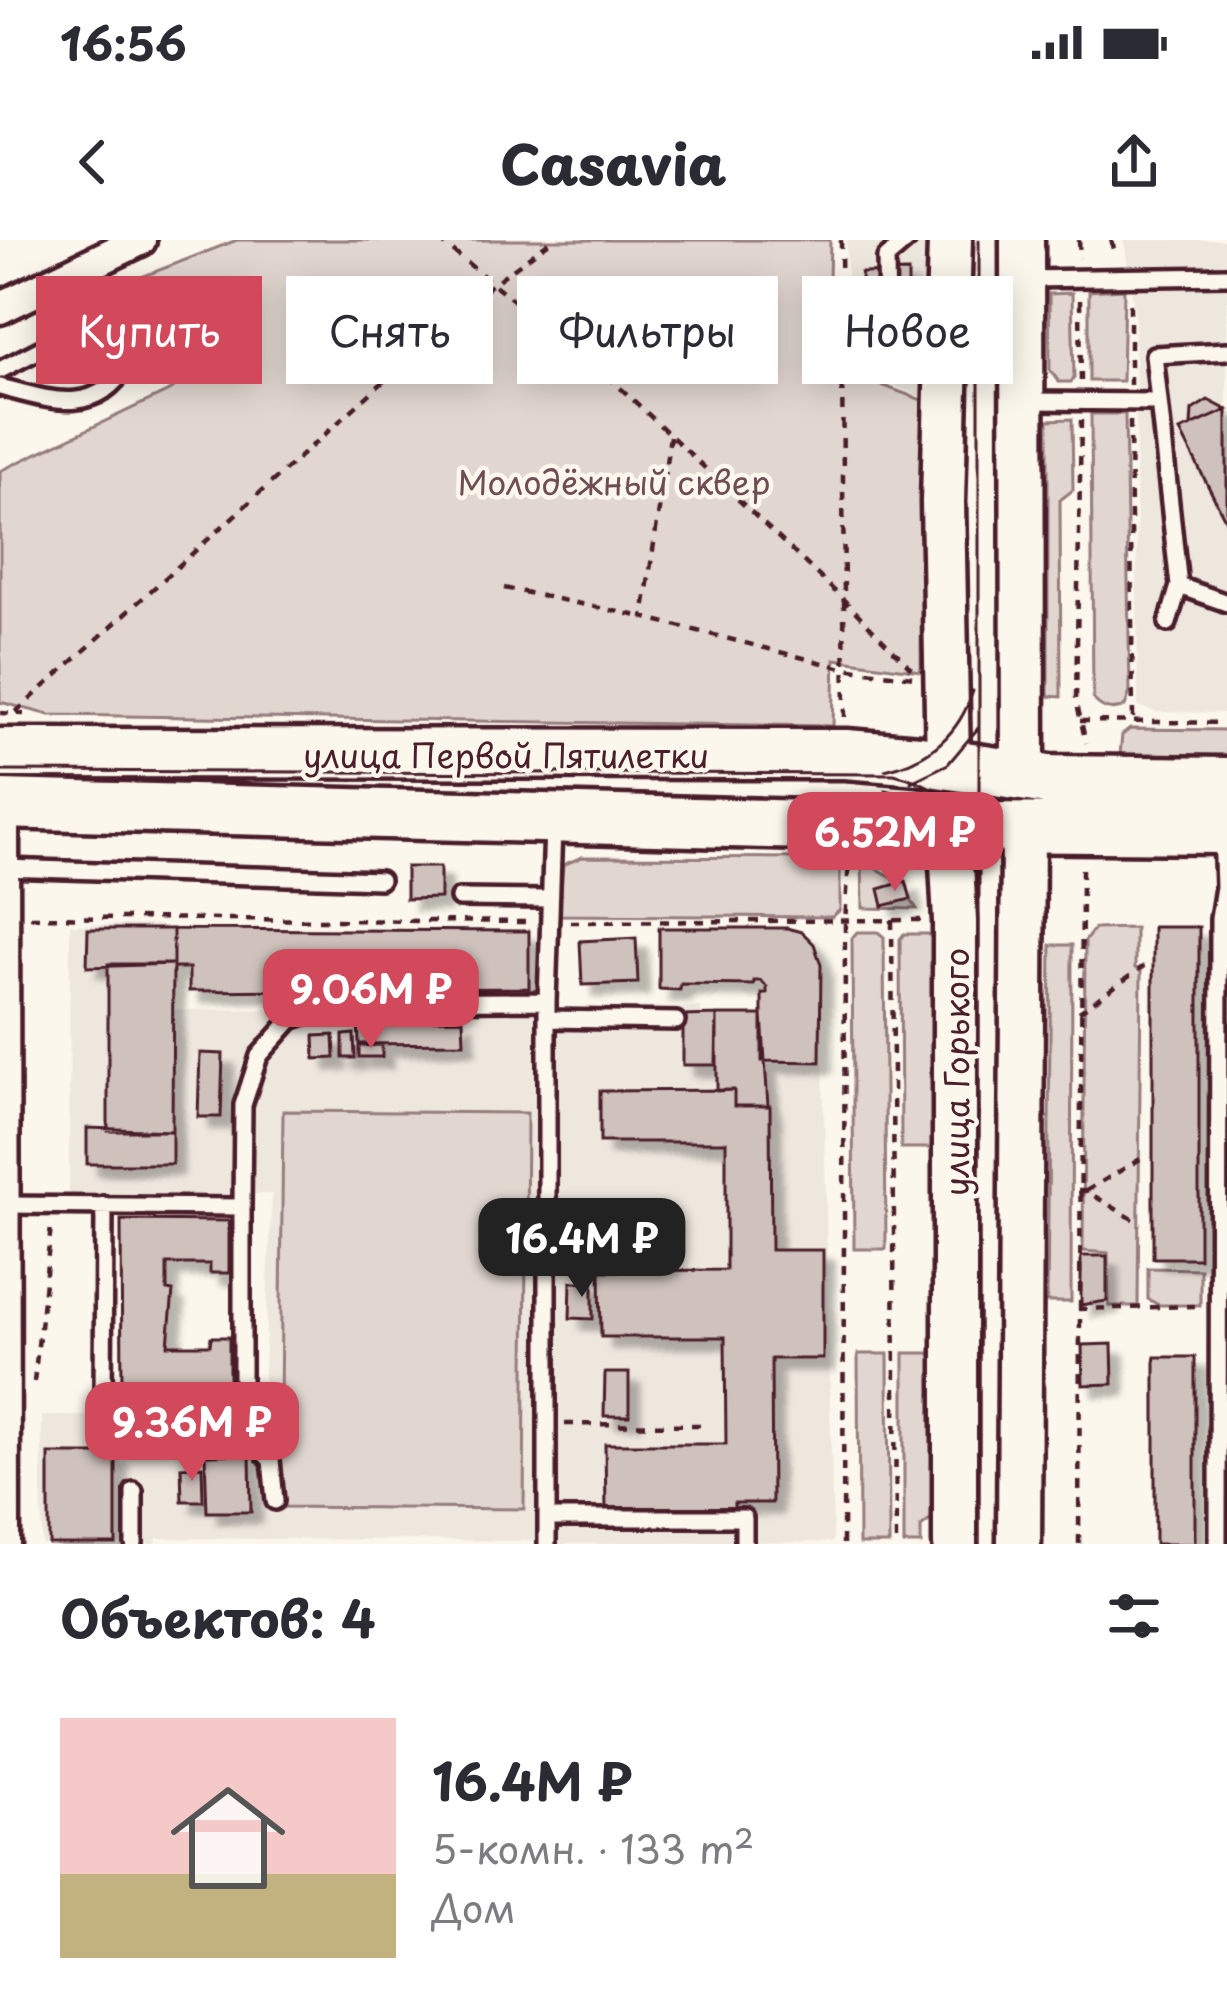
<!DOCTYPE html>
<html lang="ru">
<meta charset="utf-8">
<style>
body{margin:0;font-family:"Playpen Sans",sans-serif;background:#f7f7f7;color:#2b2b33;height:100vh;display:flex;flex-direction:column;font-size:45px;white-space:nowrap}
*{box-sizing:border-box;margin:0}
p{font-size:39px;color:#7c7c81}
.icon{flex:none;width:66px;height:66px;fill:none;stroke:currentColor;stroke-width:2;stroke-linecap:round;stroke-linejoin:round}
.map{position:relative;height:1304px;overflow:hidden}
.side{display:flex;flex-direction:column;background:#fff;flex:1}
.side>*{flex:none}
.guide{position:absolute;left:36px;top:36px;width:1155px;height:108px;display:flex;gap:24px}
.price{position:absolute;translate:-50% -102px;padding:0 27px;border-radius:24px;background:#d1495b;color:#fff;font-size:39px;line-height:78px;filter:drop-shadow(0 3px 6px #0008)}
.price::after{content:'';position:absolute;left:50%;top:72px;width:36px;height:27px;margin-left:-18px;background:inherit;clip-path:polygon(0 0,100% 0,50% 100%)}
.price.on{background:#222;color:#fff}
ul{padding:0;list-style:none}
li{display:flex;align-items:center;gap:36px;height:300px;padding:0 60px}
li span{display:grid;place-items:center;flex:none;width:336px;height:240px;border-radius:0px;color:#555}
li>.icon{margin-inline-start:auto}
span .icon{width:144px;height:144px;fill:#fffc;stroke-width:1}
li b{font-size:51px}
h2{display:flex;justify-content:space-between;align-items:center;height:144px;padding:0 60px;font-size:51px}
.tag{padding:0 42px;border-radius:0px;background:#fff;box-shadow:0 6px 30px #0003;font-size:42px;line-height:108px}
.tag.on{background:#d1495b;color:#fff}
.status{display:flex;justify-content:space-between;align-items:center;height:84px;padding:0 60px;background:#fff;direction:ltr}
.status svg{height:33px;fill:currentColor}
header{display:flex;justify-content:space-between;align-items:center;height:156px;padding:0 60px;background:#fff;font-size:54px;font-weight:800}
.map>svg:first-child{display:block}
.built{fill:#eee7de}
.green{fill:#e2d7d0;stroke:#967b7e;stroke-width:3}
.building{fill:#cfc2bc;stroke:#4a1f2b;stroke-width:3;filter:url(#shadow)}
.lines{fill:none;stroke-linecap:round;stroke-linejoin:round}
.lane-casing{stroke:#4a1f2b;stroke-width:24}
.street-casing{stroke:#4a1f2b;stroke-width:39}
.secondary-casing{stroke:#4a1f2b;stroke-width:51}
.primary-casing{stroke:#4a1f2b;stroke-width:57}
.path{stroke:#4a1f2b;stroke-width:4.5;stroke-dasharray:9 9;stroke-linecap:butt}
.lane{stroke:#fbf7ec;stroke-width:15}
.street{stroke:#fbf7ec;stroke-width:30}
.secondary{stroke:#fbf7ec;stroke-width:42}
.primary{stroke:#fbf7ec;stroke-width:48}
.tram{stroke:#4a1f2b;stroke-width:3}
.labels{text-anchor:middle;dominant-baseline:central;stroke-width:9;stroke-linejoin:round;paint-order:stroke}
.park-label{font-size:33px;fill:#704d54;stroke:#fbf7ec}
.street-label{font-size:33px;fill:#4a1f2b;stroke:#fbf7ec}
</style>
<div class="status"><b>16:56</b><svg viewBox="0 0 49 12"><path d="M0 12V9h3v3zM5 12V6h3v6zM10 12V3h3v9zM15 12V0h3v12zM26 1h20v11H26zM47 4h2v5h-2z"/></svg></div>
<header><svg class="icon" aria-label="back" viewBox="0 0 24 24"><path d="M15 5l-7 7 7 7"/></svg>Casavia<svg class="icon" aria-label="share" viewBox="0 0 24 24"><path d="M12 15V3M7 8l5-5 5 5M5 13v7h14v-7"/></svg></header>
<div class="map">
<svg width="1227" height="1304" viewBox="0 0 1227 1304">
<defs>
<filter id="shadow"><feDropShadow dx="11" dy="11" stdDeviation="3" flood-color="#0004"/></filter>
</defs>
<rect width="100%" height="100%" fill="#fbf7ec"/>
<filter id="ink" filterUnits="userSpaceOnUse"><feTurbulence type="fractalNoise" baseFrequency=".00833" numOctaves="2"/><feDisplacementMap in="SourceGraphic" scale="24" xChannelSelector="R" yChannelSelector="G"/><feConvolveMatrix kernelMatrix="1 2 1 2 8 2 1 2 1" color-interpolation-filters="sRGB"/></filter>
<g filter="url(#ink)">
<path class="built" d="M846,0H926L925,159L849,126Z
M1124,0H1227V473L1156,472L1138,466L1135,75Z
M70,685H161L164,770L701,767V825L823,824L833,1302L553,1304L552,1301L157,1298L156,1304H42V1176H262L272,954H69Z"/>
<path class="green" d="M237,0H830L827,125L922,160L921,431L835,419L833,486L50,475L0,462V231L173,149L123,44Z
M1124,49L1122,141H1089V51Z
M1072,53L1074,138L1071,142H1059L1050,130L1049,54Z
M1091,174H1125L1130,452L1125,466C1113,473 1102,469 1093,459Z
M1072,179L1073,250L1060,260L1061,457L1048,456V180Z
M1130,489L1227,490V516L1120,515L1122,495Z
M582,617L840,618V670L832,677L559,675L563,625Z
M862,621L896,639L917,669L863,668Z
M1135,688V728L1141,731L1138,1066H1109L1108,1013L1083,1011L1085,701L1094,689Z
M857,692H878L884,697L886,1009H854L852,698Z
M904,694H928L933,699L934,908H901L900,699Z
M1051,705H1072L1071,1062H1047Z
M283,871L527,873L524,1269L279,1267Z
M1148,1028L1200,1029V1065H1159L1148,1059Z
M904,1113H929L932,1117L938,1274L921,1287V1304H904Z
M858,1114H888L889,1304H859Z"/>
<path class="building" d="M908,32V68H862L861,33Z
M857,95L880,104L874,119L852,110Z
M1208,160L1227,170L1191,186L1192,170Z
M1227,170V283L1180,191Z
M406,627H440V658L406,659Z
M906,641L911,659L883,666L879,649Z
M1153,687H1199V1018H1153Z
M659,688H787L802,692L814,704L821,725L820,822L762,821V754H767V747L761,741H754V745L681,744L680,750L659,749Z
M88,689H173V724L87,727Z
M173,689L529,691V748L189,751V728H173Z
M636,698L638,743L582,745L580,701Z
M108,724H173L172,891H108Z
M717,775H762L768,866H734V850L717,851Z
M717,775L716,825H683V776Z
M463,779L464,803L359,804L358,780Z
M354,794L355,818H343V795Z
M334,795L335,818L315,819L314,796Z
M382,805V817H359V806Z
M200,813L223,814L221,877H198Z
M734,850V866H770L771,1010H823V1119H771L772,1263H734V1270L606,1271L605,1204H726L725,1097H601L600,1031L726,1030V902H600V851Z
M87,888L172,891V924H87Z
M121,980L229,981V1033H210V1024H167V1050L173,1051L168,1105H210L211,1097H229V1149H122Z
M1081,1016H1107V1061L1081,1065Z
M571,1042H593V1079L570,1078Z
M1112,1104L1113,1144L1083,1145L1082,1105Z
M1155,1117H1195V1304H1155Z
M605,1133H629V1176H604Z
M49,1214H116V1304H49Z
M250,1214L251,1272H207L205,1215Z
M202,1226L203,1261H182L181,1227Z"/>
<g class="lines">
<g class="lane-casing">
<path id="lane" d="M907,0L886,18L887,81L937,144
M1026,39L1227,36
M0,130L90,84C114,91 120,102 126,126C96,178 47,159 0,147
M1024,161L1158,162
M1179,346L1227,363
M1168,383L1179,346L1154,115L1227,111
M1222,592L1224,647H1227
M4,628L380,640
M459,658L550,659
M547,779L676,781
M5,965L242,967L243,865L259,816L291,780L341,762L547,761
M104,965L103,1168H240
M242,967V1192L271,1220L275,1261
M134,1251V1304
M547,1278H744V1304
M547,1304V761L553,587
M1218,1304L1219,679L1224,647"/>
</g>
<g class="street-casing">
<path id="street" d="M0,68L140,0
M3,564L4,1304"/>
</g>
<g class="secondary-casing">
<path id="secondary" d="M1022,0L1023,537
M948,524L943,262L950,0
M950,585L955,681V1304
M1019,1304L1023,586"/>
</g>
<g class="primary-casing">
<path id="primary" d="M0,513L846,514L919,520L1048,540L1227,542
M0,564L849,586L1227,589"/>
</g>
<path class="path" d="M439,0L609,137L843,359L912,429
M841,0L845,480
M1079,0L1080,18
M1111,0L1117,17
M1080,60L1081,144
M1130,145V55
M1081,180L1076,460L1086,503
M1130,181L1133,479
M670,196L643,377L843,428L914,437
M504,348L643,377
M16,472L491,45L552,0
M0,473L24,474
M1080,481L1227,483
M30,677L528,682
M892,680L896,1304
M570,682L924,680
M1079,772L1144,726
M1078,951H1086L1141,984
M1086,951L1142,918
M1078,1069L1199,1066
M34,1142L51,987
M565,1184L702,1185
M843,1304L845,682L849,621
M1079,1304L1082,626"/>
<use href="#lane" class="lane"/>
<use href="#street" class="street"/>
<use href="#secondary" class="secondary"/>
<use href="#primary" class="primary"/>
<path class="tram" d="M885,530C930,520 959,494 973,451
M0,531L894,534C932,543 958,561 979,594
M911,542L948,524L979,487
M886,550C929,561 961,588 974,631
M979,1304V0"/>
</g>
</g>
<g class="labels">
<g class="park-label">
<text x="614" y="241">Молодёжный сквер</text>
</g>
<g class="street-label">
<text x="506" y="514">улица Первой Пятилетки</text>
<text transform="translate(955 832) rotate(-90)">улица Горького</text>
</g>
</g>
</svg>
<b class="price" style="left:895px;top:654px">6.52M ₽</b>
<b class="price" style="left:371px;top:811px">9.06M ₽</b>
<b class="price on" style="left:582px;top:1060px">16.4M ₽</b>
<b class="price" style="left:192px;top:1244px">9.36M ₽</b>
<div class="guide">
<a class="tag on">Купить</a>
<a class="tag">Снять</a>
<a class="tag">Фильтры</a>
<a class="tag">Новое</a>
</div>
</div>
<section class="side">
<h2>Объектов: 4<svg class="icon" aria-label="filters" viewBox="0 0 24 24"><path d="M4 7h16M4 17h16"/><circle cx="9" cy="7" r="2"/><circle cx="15" cy="17" r="2"/></svg></h2>
<ul>
<li><span style="background:linear-gradient(#f6c9c9 65%,#c2b280 0)"><svg class="icon" aria-label="home" viewBox="0 0 24 24"><path d="M3 11l9-7 9 7M6 9v11h12V9"/></svg></span><div><b>16.4M ₽</b><p>5-комн. · 133 m²</p><p>Дом</p></div></li>
</ul>
</section>
